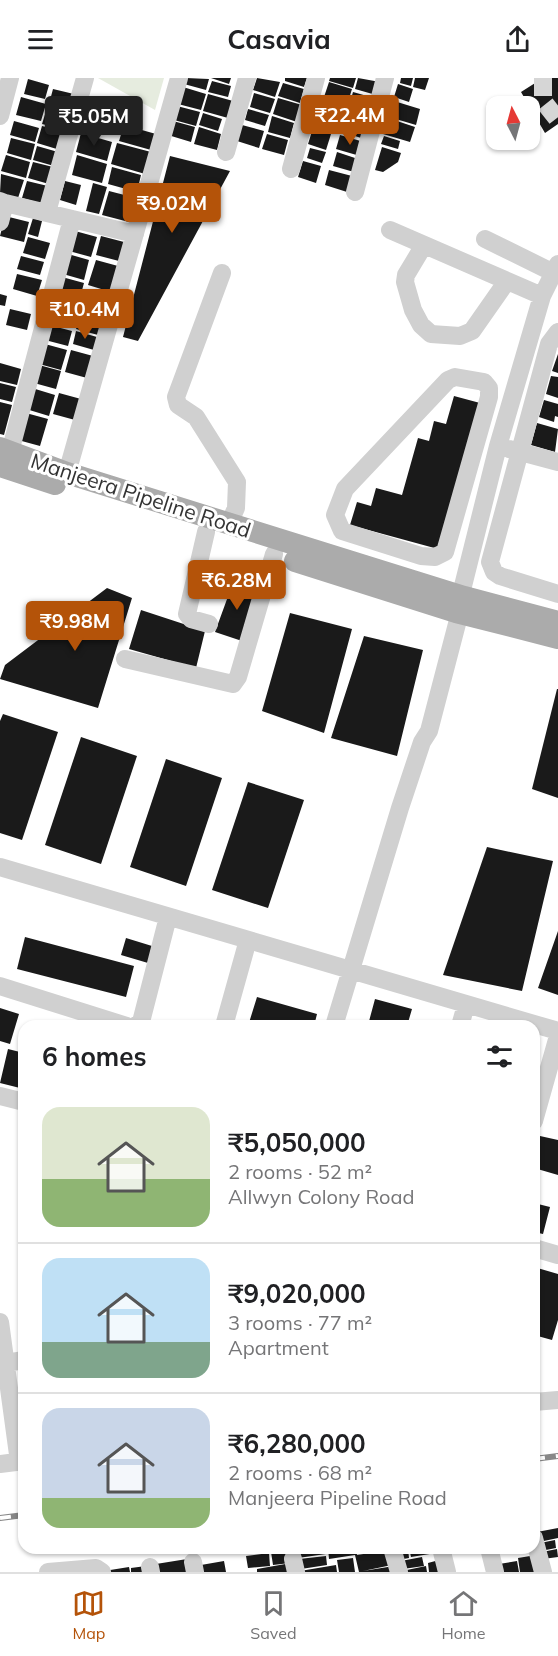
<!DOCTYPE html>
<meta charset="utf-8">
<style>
body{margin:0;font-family:Mulish,sans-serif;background:#f6f6f6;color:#202124;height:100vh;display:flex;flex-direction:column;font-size:22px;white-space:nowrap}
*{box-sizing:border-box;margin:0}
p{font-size:20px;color:#757577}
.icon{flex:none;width:33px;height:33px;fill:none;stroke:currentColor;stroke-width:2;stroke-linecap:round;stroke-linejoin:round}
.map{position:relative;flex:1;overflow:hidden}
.side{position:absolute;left:18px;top:942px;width:522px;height:534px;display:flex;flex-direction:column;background:#fff;border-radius:18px;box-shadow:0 2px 4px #0004}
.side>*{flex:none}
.needle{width:39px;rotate:354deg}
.buttons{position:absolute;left:486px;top:18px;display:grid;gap:12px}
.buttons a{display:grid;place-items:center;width:54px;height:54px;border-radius:12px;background:#fff;box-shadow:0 2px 4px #0004;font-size:30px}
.price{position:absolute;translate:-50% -51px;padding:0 14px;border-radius:6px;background:#b45309;color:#fff;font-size:20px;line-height:39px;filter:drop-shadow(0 2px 3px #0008)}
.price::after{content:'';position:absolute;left:50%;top:36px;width:18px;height:14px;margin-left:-9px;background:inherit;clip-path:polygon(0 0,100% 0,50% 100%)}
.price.on{background:#222;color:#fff}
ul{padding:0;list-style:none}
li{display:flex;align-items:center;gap:18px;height:150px;padding:0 24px}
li+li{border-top:2px solid #e0e0e0}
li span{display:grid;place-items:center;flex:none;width:168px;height:120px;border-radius:18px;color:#555}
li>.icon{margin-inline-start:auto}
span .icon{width:72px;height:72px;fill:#fffc;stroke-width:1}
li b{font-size:26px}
h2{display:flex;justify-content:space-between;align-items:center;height:72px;padding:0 24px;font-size:26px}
header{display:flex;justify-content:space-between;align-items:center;height:78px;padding:0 24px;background:#fff;font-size:27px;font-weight:700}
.dock{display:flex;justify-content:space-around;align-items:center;height:84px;border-top:2px solid #e0e0e0;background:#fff;font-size:16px;color:#757577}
.dock a{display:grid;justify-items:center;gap:3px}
.dock .on{color:#b45309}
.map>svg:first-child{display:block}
.green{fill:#e6ecdf}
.building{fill:#1a1a1a}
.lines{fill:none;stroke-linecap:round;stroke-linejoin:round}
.minor-tunnel{stroke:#d6d6d6;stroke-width:18;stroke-dasharray:18 9;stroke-linecap:butt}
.minor{stroke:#d0d0d0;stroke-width:18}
.major{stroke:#ababab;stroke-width:22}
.rail-casing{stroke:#888;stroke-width:6}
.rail{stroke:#fff;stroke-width:4;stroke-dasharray:11;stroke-linecap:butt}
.labels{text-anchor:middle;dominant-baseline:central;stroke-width:6;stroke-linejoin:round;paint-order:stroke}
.street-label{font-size:21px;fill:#333;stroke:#fff}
</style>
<header><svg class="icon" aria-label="menu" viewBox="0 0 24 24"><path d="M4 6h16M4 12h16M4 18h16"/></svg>Casavia<svg class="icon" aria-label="share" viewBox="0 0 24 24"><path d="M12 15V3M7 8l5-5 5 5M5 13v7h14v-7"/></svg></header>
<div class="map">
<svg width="558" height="1494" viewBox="0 0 558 1494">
<rect width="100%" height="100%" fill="#fff"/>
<path class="green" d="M98,0H164L155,32Z"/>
<path class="building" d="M186,0L209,1L206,12L184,6Z
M211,0H231L229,6Z
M257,0L280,4L275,19L253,12Z
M285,0H307L304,9L285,3Z
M330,0H356L353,10L329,3Z
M358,0L380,4L376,17L355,11Z
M401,0H413L411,8L400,5Z
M415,0H429L425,12L413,9Z
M543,0H558V46L545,55L521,14Z
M28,1L49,7L45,21L24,16Z
M212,3L231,8L228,19L208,14Z
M329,4L352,11L347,27L324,19Z
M283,5L304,11L300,25L278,18Z
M398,6L413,11L409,24L394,19Z
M183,9L206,16L201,32L178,26Z
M53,11L78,17L74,33L49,26Z
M353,14L374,20L369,34L349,28Z
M254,15L275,21L270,35L250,29Z
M208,16L233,23L228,40L203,33Z
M21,19L46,26L41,43L16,37Z
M278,20L302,27L297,44L273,36Z
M320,21L342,28L339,40L316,33Z
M394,23L420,31L416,47L389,39Z
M177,28L200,34L196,48L174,42Z
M47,30L70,36L66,52L42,46Z
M350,30L365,35L362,46L346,41Z
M248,31L269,37L265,48L245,42Z
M203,35L222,41L218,53L199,47Z
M317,36L337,42L333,55L313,49Z
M272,38L294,45L290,60L268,54Z
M388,40L415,49L410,64L383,56Z
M343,41L365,48L361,60L340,53Z
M14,43L39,50L35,64L10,57Z
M173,43L195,49L191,64L168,57Z
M124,47L156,56L151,72L119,63Z
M242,47L264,53L259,70L237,63Z
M42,48L65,54L60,72L37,65Z
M199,49L221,56L217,72L194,66Z
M313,50L331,56L326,72L308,66Z
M81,55L112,64L107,83L76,74Z
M267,56L288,62L284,77L262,71Z
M340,57L364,64L360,78L336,71Z
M384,58L400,63L398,71L381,66Z
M11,60L35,66L31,82L7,75Z
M117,65L151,74L145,96L111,86Z
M37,68L58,74L54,88L33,82Z
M382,69L401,75L398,84L383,94L375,92Z
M310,70L326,74L322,85L307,80Z
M337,74L358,81L354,94L333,88Z
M6,77L30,84L26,100L1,93Z
M77,77L107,86L102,105L72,97Z
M170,78L230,93L138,263L123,259Z
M303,83L321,88L316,105L298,99Z
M33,84L53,89L49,106L28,100Z
M112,89L141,97L137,114L108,106Z
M329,92L352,98L347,114L325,107Z
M1,96L24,102L18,120L0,115Z
M27,103L52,109L47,127L22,120Z
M65,103L81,107L76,127L60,122Z
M93,105L107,109L99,136L86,133Z
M109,113L136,120L129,144L102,137Z
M5,138L29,144L24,164L0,158Z
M33,140L42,143L38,159L28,156Z
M75,153L97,159L91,179L69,173Z
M101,158L124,164L119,183L96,177Z
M28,159L50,165L45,181L23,175Z
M68,176L89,182L84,202L63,196Z
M21,178L44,184L40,197L17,191Z
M96,182L118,188L111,214L88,207Z
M17,196L42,202L37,218L13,211Z
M62,199L84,205L81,216L58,210Z
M87,211L110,218L104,238L81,231Z
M0,216L7,218L5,228L0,227Z
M56,222L78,228L72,247L51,241Z
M10,231L31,236L27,252L6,247Z
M81,234L103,240L98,257L76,251Z
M49,247L72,253L68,268L45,262Z
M76,253L97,259L94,272L73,266Z
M45,266L67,272L61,292L39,286Z
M71,272L93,278L87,300L65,294Z
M558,276V295L552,293Z
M0,285L21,291L17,307L0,303Z
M39,287L61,293L56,311L34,305Z
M551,298L558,299V320L546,316Z
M0,305L16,309L12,324L0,321Z
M32,310L55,317L49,338L26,331Z
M59,315L81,321L75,342L53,336Z
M454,318L480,325L438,471L350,447L357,424L371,428L376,410L402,417L418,360L429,363L434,343L446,346Z
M544,322L558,326V339L555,338L554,344L539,339Z
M0,324L12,327L4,357L0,356Z
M26,335L48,341L40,368L18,362Z
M537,345L558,351L555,374L531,367Z
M234,502L256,503L245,564L215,554Z
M107,510L132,520L98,630L0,601L5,587Z
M141,532L205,553L196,590L129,571Z
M290,535L352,551L324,655L262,633Z
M364,558L423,572L397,678L331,660Z
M557,611H558V720L532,711Z
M3,636L58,654L22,762L0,755V643Z
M81,659L137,678L101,786L45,767Z
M166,681L222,700L186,808L130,789Z
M248,704L304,722L268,830L212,812Z
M487,769L553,783L522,913L443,897Z
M558,853V917L538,910Z
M25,859L134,888L126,919L17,891Z
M126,860L152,868L148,885L121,877Z
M257,919L317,936L314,948H248Z
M375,921L412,931L407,948L368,947Z
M0,930L19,936L10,966L0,963Z
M80,941L104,948H78Z
M480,942L499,947L498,948H479Z
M8,971L24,975V1011L0,1005Z
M540,1058L558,1062V1097L534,1090V1076Z
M534,1125L550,1129L543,1156L534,1154Z
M534,1189L558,1196V1242L552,1262L534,1257Z
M558,1450V1460L539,1464L537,1454Z
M555,1462L556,1470L541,1473L540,1465Z
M325,1470L326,1476L298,1480L296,1471Z
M328,1470H356L357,1477L389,1472L392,1487L363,1493L394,1488L395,1494H359L355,1477L329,1481Z
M359,1470H380V1471L359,1474Z
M396,1470H408L409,1480L398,1482Z
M409,1470H435L436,1475L411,1479Z
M557,1471L558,1479L543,1481L542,1474Z
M288,1472L290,1485L273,1487L271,1474Z
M269,1475L270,1488L248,1490L246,1478Z
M536,1477L538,1494H520L518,1480Z
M326,1478L327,1487L301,1491L299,1481Z
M422,1479L424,1488L403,1491L401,1483Z
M353,1480L355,1494H339L337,1482Z
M187,1481L189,1494H157L156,1486Z
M439,1482L441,1494H429L428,1485Z
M224,1483L226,1494H202L201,1487Z
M517,1483L519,1494H501L499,1486Z
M291,1485L292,1494H257V1491Z
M336,1487L337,1494H300V1493Z
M146,1488V1494H131V1490Z
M426,1488L427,1494H403L402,1493Z
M129,1489L130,1494H105L104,1493Z"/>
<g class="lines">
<path class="minor-tunnel" d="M543,0V23L558,42"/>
<path class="minor" d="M0,38L10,0
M226,74L247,0
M291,91L316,0
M355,114L385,0
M0,123L5,125L0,144
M5,125L135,156
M47,134L85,0
M390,152L542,218
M485,161L554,195
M424,167L406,197L405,204L413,232L421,247L431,256L460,258L472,253L507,203
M222,195L176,319L178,327L196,339L237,404L236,430L229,446
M558,254L549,266L490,484L494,494L500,498L558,516
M455,299L484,304L489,310V319L445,474L435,479L421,478L342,453L335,437L345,411L448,302Z
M509,371L558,384
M10,374L72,141
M67,395L179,0
M206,454L187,536L191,541L209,546
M125,581L233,606L238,599L274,476
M0,789L558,953
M0,908L127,948
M135,948L141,944L168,839
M224,948L248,862
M334,948L400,730L422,664L429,653L464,519L462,512L498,368L542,218L558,186
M460,948L466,927
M0,1018L24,1024
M534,1043L558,958
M534,1170L558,1177
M0,1244L19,1384
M6,1285L24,1282
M534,1324L558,1322
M0,1386L24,1383
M534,1460L543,1494
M392,1470L399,1494
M441,1470L447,1494
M489,1470L495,1494
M293,1481L296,1494
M193,1484L195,1494
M150,1489L151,1494
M48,1494L96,1490L102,1494"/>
<path class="major" d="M0,370L67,395L464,519L558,544
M0,388L55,406
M295,483L456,534L558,560"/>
<g class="rail-casing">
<path id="rail" d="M534,1381L558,1378
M0,1440L24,1437"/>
</g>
<use href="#rail" class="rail"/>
</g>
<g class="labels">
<g class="street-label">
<text transform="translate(141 417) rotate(18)">Manjeera Pipeline Road</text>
</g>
</g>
</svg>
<div class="buttons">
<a><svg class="needle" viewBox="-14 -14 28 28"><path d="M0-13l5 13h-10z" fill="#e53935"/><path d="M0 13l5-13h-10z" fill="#757577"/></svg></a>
</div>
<b class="price" style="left:350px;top:68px">₹22.4M</b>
<b class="price on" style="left:94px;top:69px">₹5.05M</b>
<b class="price" style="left:172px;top:156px">₹9.02M</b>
<b class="price" style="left:85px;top:262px">₹10.4M</b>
<b class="price" style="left:237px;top:533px">₹6.28M</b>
<b class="price" style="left:75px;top:574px">₹9.98M</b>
<section class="side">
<h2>6 homes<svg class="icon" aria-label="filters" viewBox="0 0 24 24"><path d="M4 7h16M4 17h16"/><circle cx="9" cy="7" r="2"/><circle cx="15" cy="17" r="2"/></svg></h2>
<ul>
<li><span style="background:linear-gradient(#dfe7d0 60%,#8fb573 0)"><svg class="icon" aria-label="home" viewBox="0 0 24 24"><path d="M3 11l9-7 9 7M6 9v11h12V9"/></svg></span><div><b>₹5,050,000</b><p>2 rooms · 52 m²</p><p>Allwyn Colony Road</p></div></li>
<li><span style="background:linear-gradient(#bfe0f5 70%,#7fa58c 0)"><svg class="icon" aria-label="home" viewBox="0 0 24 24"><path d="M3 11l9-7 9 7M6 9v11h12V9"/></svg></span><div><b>₹9,020,000</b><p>3 rooms · 77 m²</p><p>Apartment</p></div></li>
<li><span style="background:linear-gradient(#c9d6e8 75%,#8fb573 0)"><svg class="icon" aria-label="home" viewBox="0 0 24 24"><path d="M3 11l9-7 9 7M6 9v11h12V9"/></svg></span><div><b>₹6,280,000</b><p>2 rooms · 68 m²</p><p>Manjeera Pipeline Road</p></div></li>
</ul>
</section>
</div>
<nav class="dock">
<a class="on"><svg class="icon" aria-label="map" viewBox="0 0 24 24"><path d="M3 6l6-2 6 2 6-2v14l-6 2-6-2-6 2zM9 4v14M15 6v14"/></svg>Map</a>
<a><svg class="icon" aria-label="saved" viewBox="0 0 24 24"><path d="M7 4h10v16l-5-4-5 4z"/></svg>Saved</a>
<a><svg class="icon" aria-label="home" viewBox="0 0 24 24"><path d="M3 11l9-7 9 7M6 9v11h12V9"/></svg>Home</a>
</nav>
